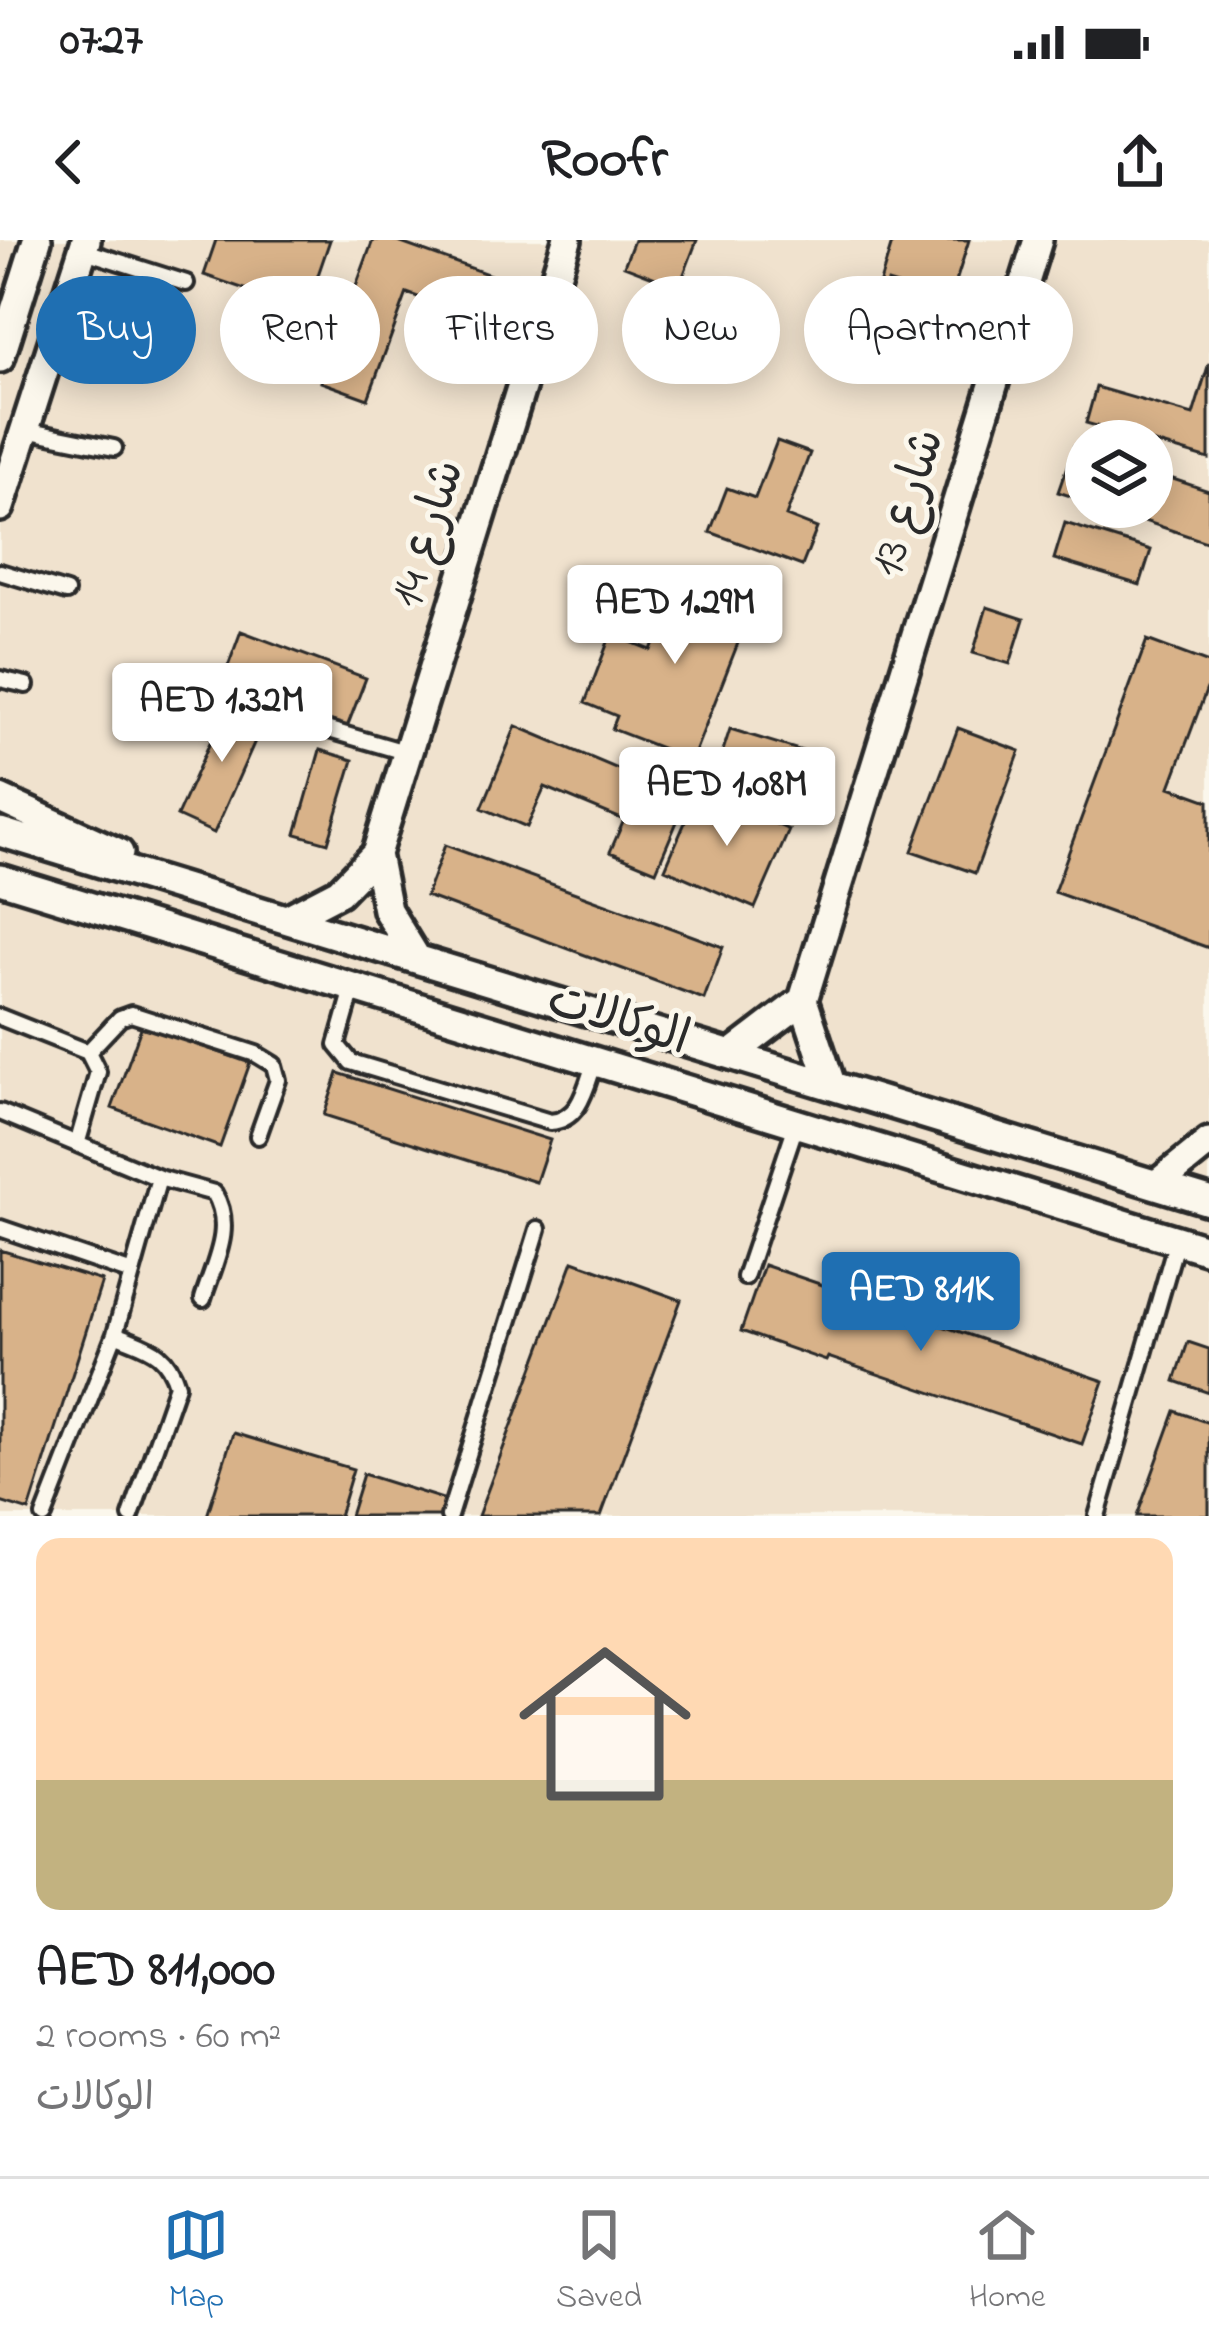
<!DOCTYPE html>
<meta charset="utf-8">
<style>
body{margin:0;font-family:"Indie Flower","Playpen Sans Arabic",sans-serif;background:#f6f6f6;color:#202124;height:100vh;display:flex;flex-direction:column;font-size:45px;white-space:nowrap}
*{box-sizing:border-box;margin:0}
p{font-size:39px;color:#757577}
.icon{flex:none;width:66px;height:66px;fill:none;stroke:currentColor;stroke-width:2;stroke-linecap:round;stroke-linejoin:round}
.map{position:relative;height:1276px;overflow:hidden}
.details{display:flex;flex-direction:column;background:#fff;flex:1}
.details>*{flex:none}
.banner{position:absolute;left:36px;top:36px;width:1137px;height:108px;display:flex;gap:24px}
.buttons{position:absolute;left:1065px;top:180px;display:grid;gap:24px}
.buttons a{display:grid;place-items:center;width:108px;height:108px;border-radius:50%;background:#fff;box-shadow:0 6px 30px #0003;font-size:60px}
.price{position:absolute;translate:-50% -102px;padding:0 27px;border-radius:12px;background:#fff;color:#222;font-size:39px;line-height:78px;filter:drop-shadow(0 3px 6px #0008)}
.price::after{content:'';position:absolute;left:50%;top:72px;width:36px;height:27px;margin-left:-18px;background:inherit;clip-path:polygon(0 0,100% 0,50% 100%)}
.price.selected{background:#1f6fb2;color:#fff}
ul{padding:0;list-style:none}
li{display:grid;align-content:center;gap:24px;height:636px;padding:0 36px}
li span{display:grid;place-items:center;height:372px;border-radius:24px;color:#555}
li>.icon{margin-inline-start:auto}
span .icon{width:216px;height:216px;fill:#fffc;stroke-width:1}
li b{font-size:51px}
.pill{padding:0 42px;border-radius:54px;background:#fff;box-shadow:0 6px 30px #0003;font-size:42px;line-height:108px}
.pill.selected{background:#1f6fb2;color:#fff}
.status{display:flex;justify-content:space-between;align-items:center;height:84px;padding:0 60px;background:#fff;direction:ltr}
.status svg{height:33px;fill:currentColor}
header{display:flex;justify-content:space-between;align-items:center;height:156px;padding:0 36px;background:#fff;font-size:54px;font-weight:700}
.tab-bar{display:flex;justify-content:space-around;align-items:center;height:168px;border-top:3px solid #e0e0e0;background:#fff;font-size:33px;color:#757577}
.tab-bar a{display:grid;justify-items:center;gap:6px}
.tab-bar .selected{color:#1f6fb2}
.map>svg:first-child{display:block}
.built{fill:#f0e2ce;fill-rule:evenodd}
.building{fill:#d8b289;stroke:#2b2b2b;stroke-width:3}
.lines{fill:none;stroke-linecap:round;stroke-linejoin:round}
.service-casing{stroke:#2b2b2b;stroke-width:22}
.minor-casing{stroke:#2b2b2b;stroke-width:36}
.service{stroke:#fbf7ec;stroke-width:14}
.minor{stroke:#fbf7ec;stroke-width:27}
.labels{text-anchor:middle;dominant-baseline:central;stroke-width:10;stroke-linejoin:round;paint-order:stroke}
.street-label{font-size:48px;fill:#2b2b2b;stroke:#fbf7ec}
</style>
<div class="status"><b>07:27</b><svg viewBox="0 0 49 12"><path d="M0 12V9h3v3zM5 12V6h3v6zM10 12V3h3v9zM15 12V0h3v12zM26 1h20v11H26zM47 4h2v5h-2z"/></svg></div>
<header><svg class="icon" aria-label="back" viewBox="0 0 24 24"><path d="M15 5l-7 7 7 7"/></svg>Roofr<svg class="icon" aria-label="share" viewBox="0 0 24 24"><path d="M12 15V3M7 8l5-5 5 5M5 13v7h14v-7"/></svg></header>
<div class="map">
<svg width="1209" height="1276" viewBox="0 0 1209 1276">
<rect width="100%" height="100%" fill="#fbf7ec"/>
<filter id="ink" filterUnits="userSpaceOnUse"><feTurbulence type="fractalNoise" baseFrequency=".00833" numOctaves="2"/><feDisplacementMap in="SourceGraphic" scale="24" xChannelSelector="R" yChannelSelector="G"/><feConvolveMatrix kernelMatrix="1 2 1 2 8 2 1 2 1" color-interpolation-filters="sRGB"/></filter>
<g filter="url(#ink)">
<path class="built" d="M0,0H1209V1276H0ZM1086,201H1152V267H1086Z"/>
<path class="building" d="M216,0H330L306,70L204,35Z
M373,0H393L490,35L475,78L407,53L368,159L321,142Z
M634,0H697L679,47L624,26Z
M893,0H969L950,61L888,42L885,51L878,49Z
M1209,123V219L1086,183L1096,147L1193,175Z
M777,201L810,213L786,276L817,288L802,326L710,292L727,248L755,258Z
M1074,206L1086,210V261L1058,252Z
M1152,232L1209,251V303L1103,267H1152Z
M1065,283L1151,310L1140,345L1054,319Z
M707,332L758,352L692,520L612,489L617,476L585,463L611,394L651,410L678,340L701,349Z
M987,367L1024,379L1010,424L973,413Z
M241,391L366,438L347,487L223,440Z
M1147,400L1209,423V443L1170,547L1209,561V708L1054,652Z
M230,458L267,474L214,593L177,576Z
M516,486L687,558L656,631L610,612L624,580L545,547L527,587L482,568Z
M958,488L1020,511L975,633L912,611Z
M730,489L812,514L801,548L719,523Z
M320,510L353,520L328,603L296,594Z
M699,550L789,590L755,668L665,629Z
M445,605L723,707L704,759L426,656Z
M142,785L250,823L220,907L112,868Z
M338,833L550,900L536,942L324,875Z
M0,1010L102,1041L29,1271L0,1262Z
M573,1021L681,1060L601,1276H478Z
M764,1025L1104,1141L1082,1204L828,1117L826,1121L741,1091Z
M1188,1102L1209,1109V1153L1175,1141Z
M1175,1171L1209,1183V1276H1137Z
M233,1193L353,1229L339,1276H207Z
M363,1234L446,1260L441,1276H350Z"/>
<g class="lines">
<g class="service-casing">
<path id="service" d="M82,10L186,43
M25,190L114,208
M0,332L66,352
M0,439L26,445
M281,476L408,513
M353,749L337,805L351,822L550,882C581,880 586,846 595,821
M0,777L88,812L98,832L78,901
M88,812L120,778L131,774L256,814L274,825L278,840L258,896
M0,872L159,938
M0,988L132,1033
M745,1037L797,882
M115,1094C147,1108 166,1109 177,1145L131,1276
M44,1276L115,1094L159,938L214,953C235,988 214,1023 203,1059
M449,1276L538,989
M1097,1276L1177,1000"/>
</g>
<g class="minor-casing">
<path id="minor" d="M0,118L37,0
M0,267L86,0
M0,559L119,613
M0,592L1209,961
M376,614L387,670L415,716
M0,639L1209,1010
M289,678L339,652L376,614L567,0
M803,760L831,844
M732,814L803,760L1038,0
M1157,944L1209,902"/>
</g>
<use href="#service" class="service"/>
<use href="#minor" class="minor"/>
</g>
</g>
<g class="labels">
<g class="street-label">
<text transform="translate(909 263) rotate(-73)">شارع 13</text>
<text transform="translate(429 294) rotate(-73)">شارع 14</text>
<text transform="translate(618 781) rotate(17)">الوكالات</text>
</g>
</g>
</svg>
<div class="buttons">
<a><svg class="icon" aria-label="layers" viewBox="0 0 24 24"><path d="M12 4l9 5-9 5-9-5zM3 14l9 5 9-5"/></svg></a>
</div>
<b class="price" style="left:675px;top:427px">AED 1.29M</b>
<b class="price" style="left:222px;top:525px">AED 1.32M</b>
<b class="price" style="left:727px;top:609px">AED 1.08M</b>
<b class="price selected" style="left:921px;top:1114px">AED 811K</b>
<div class="banner">
<a class="pill selected">Buy</a>
<a class="pill">Rent</a>
<a class="pill">Filters</a>
<a class="pill">New</a>
<a class="pill">Apartment</a>
</div>
</div>
<section class="details">
<ul>
<li><span style="background:linear-gradient(#ffd9b3 65%,#c2b280 0)"><svg class="icon" aria-label="home" viewBox="0 0 24 24"><path d="M3 11l9-7 9 7M6 9v11h12V9"/></svg></span><div><b>AED 811,000</b><p>2 rooms · 60 m²</p><p>الوكالات</p></div></li>
</ul>
</section>
<nav class="tab-bar">
<a class="selected"><svg class="icon" aria-label="map" viewBox="0 0 24 24"><path d="M3 6l6-2 6 2 6-2v14l-6 2-6-2-6 2zM9 4v14M15 6v14"/></svg>Map</a>
<a><svg class="icon" aria-label="saved" viewBox="0 0 24 24"><path d="M7 4h10v16l-5-4-5 4z"/></svg>Saved</a>
<a><svg class="icon" aria-label="home" viewBox="0 0 24 24"><path d="M3 11l9-7 9 7M6 9v11h12V9"/></svg>Home</a>
</nav>
